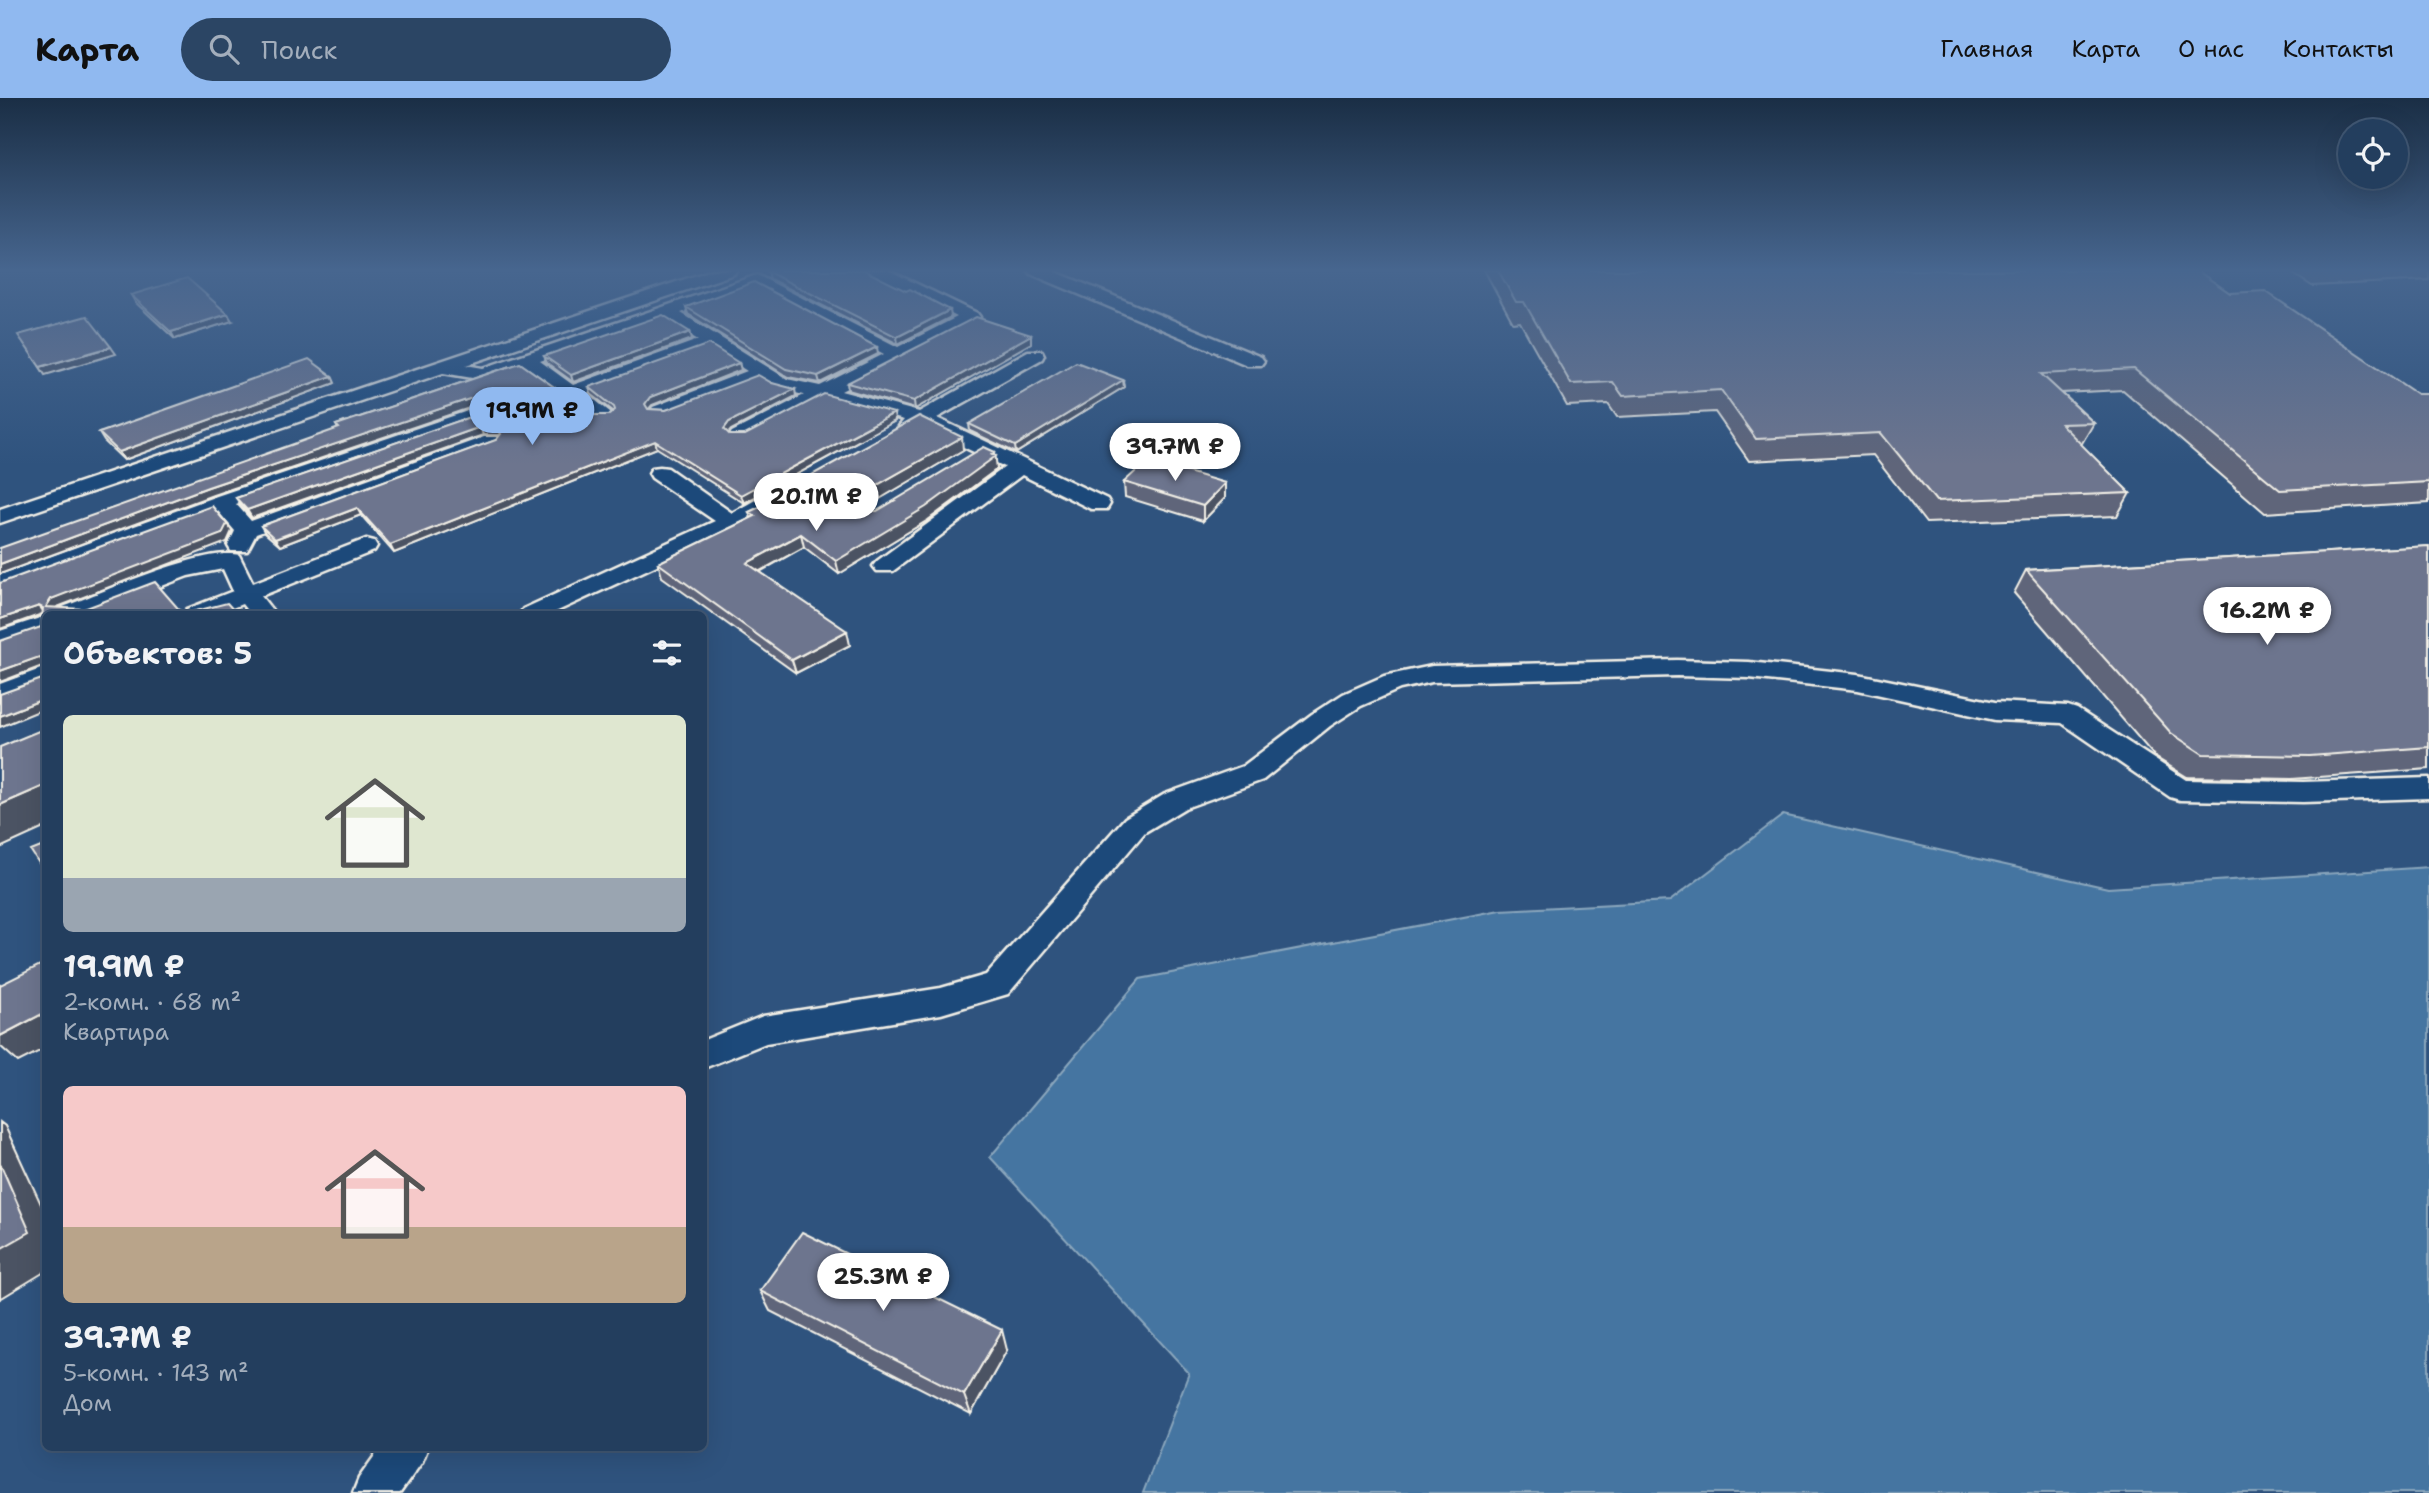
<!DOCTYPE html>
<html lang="ru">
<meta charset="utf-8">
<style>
body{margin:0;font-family:"Shantell Sans",sans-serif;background:#2b4564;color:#f1f3f6;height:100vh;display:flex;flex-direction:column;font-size:26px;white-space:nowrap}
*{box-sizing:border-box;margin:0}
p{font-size:23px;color:#a3aebc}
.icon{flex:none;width:38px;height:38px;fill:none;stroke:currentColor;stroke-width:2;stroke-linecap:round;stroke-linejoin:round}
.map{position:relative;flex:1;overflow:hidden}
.side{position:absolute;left:42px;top:513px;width:665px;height:840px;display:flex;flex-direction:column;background:#233e5e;border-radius:10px;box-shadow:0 7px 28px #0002,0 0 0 2px #405773}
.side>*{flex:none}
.tools{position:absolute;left:2338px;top:21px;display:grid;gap:14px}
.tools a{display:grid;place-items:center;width:70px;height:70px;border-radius:50%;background:#233e5e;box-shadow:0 7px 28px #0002,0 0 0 2px #405773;font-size:35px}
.price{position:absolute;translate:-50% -60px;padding:0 16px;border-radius:24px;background:#fff;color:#222;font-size:23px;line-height:46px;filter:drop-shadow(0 2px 4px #0008)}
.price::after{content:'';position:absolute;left:50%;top:42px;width:21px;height:16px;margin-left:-10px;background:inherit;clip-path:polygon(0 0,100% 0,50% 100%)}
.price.active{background:#90b9f0;color:#111}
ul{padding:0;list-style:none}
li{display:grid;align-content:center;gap:14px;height:371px;padding:0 21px}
li span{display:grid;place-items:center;height:217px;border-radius:10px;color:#555}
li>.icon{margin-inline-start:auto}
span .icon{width:126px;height:126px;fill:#fffc;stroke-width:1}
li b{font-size:30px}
h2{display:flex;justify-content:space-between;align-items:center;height:84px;padding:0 21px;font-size:30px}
header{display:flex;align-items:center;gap:42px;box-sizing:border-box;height:98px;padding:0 35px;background:#90b9f0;color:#111}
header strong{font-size:33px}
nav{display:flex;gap:38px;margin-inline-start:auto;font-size:24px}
.search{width:490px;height:63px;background:#2b4564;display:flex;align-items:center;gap:18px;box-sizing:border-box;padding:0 24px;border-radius:38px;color:#a3aebc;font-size:26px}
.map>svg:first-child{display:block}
.water{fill:#4575a1;stroke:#8ba7bd;stroke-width:2}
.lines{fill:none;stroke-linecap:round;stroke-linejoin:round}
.street-casing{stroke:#f4f1e8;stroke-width:5}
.street{fill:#1f4a7a;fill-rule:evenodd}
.wall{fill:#5e657a;stroke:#f4f1e8;stroke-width:2}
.shaded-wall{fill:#4c5263;stroke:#f4f1e8;stroke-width:2}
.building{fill:#6d758e;stroke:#f4f1e8;stroke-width:2}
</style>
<header>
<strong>Карта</strong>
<div class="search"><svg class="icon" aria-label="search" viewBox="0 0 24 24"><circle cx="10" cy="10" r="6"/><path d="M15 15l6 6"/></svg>Поиск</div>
<nav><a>Главная</a><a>Карта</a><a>О нас</a><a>Контакты</a></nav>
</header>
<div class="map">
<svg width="2429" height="1395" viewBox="0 0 2429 1395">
<rect width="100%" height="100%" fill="#2f537e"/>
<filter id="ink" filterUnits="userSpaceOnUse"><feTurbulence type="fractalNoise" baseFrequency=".0143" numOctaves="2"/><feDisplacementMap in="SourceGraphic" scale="14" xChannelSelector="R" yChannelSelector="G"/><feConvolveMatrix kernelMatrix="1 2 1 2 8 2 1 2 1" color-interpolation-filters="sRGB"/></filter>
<g filter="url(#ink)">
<path class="water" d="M1783,717L2108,790L2429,769V1395H1143L1189,1275L990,1059L1140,881L1500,812L1670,803Z"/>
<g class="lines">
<g class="street-casing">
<path id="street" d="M712,172H737L734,176L466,267L483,270L757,177L898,249L957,219L866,172H888L977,215L980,219L977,223L841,293L919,314L1028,253H1042L1044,257L1042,261L937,320L1107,401L1110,406L1107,411H1091L1022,377L893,473H877L873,468L877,463L1005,369L922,329L909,334L902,332L899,328L904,322L825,301L746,342H732L729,338L732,334L804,297L774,290L760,281L667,317H653L650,313L653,309L747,273L711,250L586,295L615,318L612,322H598L523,269L484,282L443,275L0,425V411ZM756,188L884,256L820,288L787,281L681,215ZM665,221L698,242L573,287L540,263Z
M1028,172H1051L1261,259L1264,263L1261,267H1247L1031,176Z
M494,304L501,306L504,310L501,314L236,406L251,423L484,339H498L501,343L498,347L256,436L247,453H231L228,448L235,433L218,413L0,492V477L214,399Z
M660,369L668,370L732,415L786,385H802L805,390L802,395L739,429L551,516H520L523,511L715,423L652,380L649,375L652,370Z
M366,441L374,443L377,448L374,453L261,498L275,516H250L242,506L217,516H184L187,511L233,493L223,471L188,478L89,516H55L58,511C96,497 204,448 239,457L253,485Z
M46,518V534L0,550V533Z
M1677,562L1749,564L1858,576L1995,604L2068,608L2077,611L2186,682L2303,684L2429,680V700L2303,704L2180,702L2170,699L2062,625L1995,622L1858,592L1749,580L1677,578L1432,584L1400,591L1361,608L1330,628L1263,682L1185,710L1145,734L1008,896L941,916L766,945L704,970V942L763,918L941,890L986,877L1125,720L1165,696L1243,668L1312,616L1343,596L1384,578L1432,568Z
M46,569V587L0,604V586Z
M381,1349H428L422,1364L400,1395H353L359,1380Z"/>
</g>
<use href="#street" class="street"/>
</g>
<path class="wall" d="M1484,172H2196L2230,195L2417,296H2429V405L2265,415L2123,292L2062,295L2094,325L2081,347L2130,395L2117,418L1926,425L1873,357L1749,363L1715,314L1617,319L1608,306L1567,308L1520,224L1513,225Z
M2287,172H2429V182L2312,188Z
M768,174L951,219L898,246L770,181Z
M131,197L232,223L175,241L135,204Z
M686,209L878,256L820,285L788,279L688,216Z
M690,234L692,241L573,284L547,265L544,258Z
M1031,245L915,311L848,292L847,285Z
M520,265L594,317H609L613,313L591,296L589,289L739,265L741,272L652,307L649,311L666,312L772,285L796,298L731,332L728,335L730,337H745L895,323L744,405L657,350L394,455L361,417L280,448L265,435L261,428L496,342L499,337H483L252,420L241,407L236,400L499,309L502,304L493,302L213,397L338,331L336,327Z
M335,285L124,362L104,343L99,335Z
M1124,289L1016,355L970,333L969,326Z
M963,352L860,412L877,413L995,358L997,371L928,422L839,476L804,449L760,474L850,547L796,575L662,479L658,465L751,420L749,414L762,408L761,405Z
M1124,384L1225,385V400L1203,423L1125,399Z
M2429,448V671L2292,681L2187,679L2155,659L2014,495L2026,472Z
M760,1193L1007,1252L971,1316L770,1213Z"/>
<path class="shaded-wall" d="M950,212L951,219L898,246L897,239Z
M228,216L232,223L175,241L171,234Z
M690,234L692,241L573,284L571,277Z
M1031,237V245L915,311L914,303Z
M111,249L116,256L45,277L40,269Z
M877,249L878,256L820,285L818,278Z
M739,265L741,272L652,307L647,313L645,306L650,299Z
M332,278L335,285L124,362L119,354Z
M1123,282L1124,289L1016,355L1015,348Z
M795,291L796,298L731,332L726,338L724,331L729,324Z
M490,294L493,302L213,397L0,476V466L208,389Z
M894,315L895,323L744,405L741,397Z
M480,329L483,337L252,420L247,412Z
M962,339L963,352L861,412L857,418L854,404L858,398Z
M655,343L657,350L394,455L390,447Z
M995,354L997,371L928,422L839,476L836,463Z
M1225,385V400L1203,423V408Z
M357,410L361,417L280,448L275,441Z
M227,426L232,433L227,444L57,509L52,516L46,509L51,501Z
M801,436L804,449L751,478L747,465Z
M39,508L45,515L0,531V521Z
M847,533L850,547L796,575L792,562Z
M39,559L45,567L0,584V573Z
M46,600V610L0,629V618Z
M46,687V729L0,750V707Z
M46,914V950L18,964L0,948V938Z
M0,1024L5,1028L46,1117V1173L0,1201Z
M1002,1232L1007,1252L971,1316L964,1297Z"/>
<path class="building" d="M774,172H864L906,193L910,191L950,212L897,239L768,174Z
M1498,172H2196L2230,195L2265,193L2417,296H2429V384L2280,392L2134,271L2041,276L2094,325L2061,326L2130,395L1936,403L1881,335L1756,341L1721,292L1623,298L1613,284L1571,286L1524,204H1516Z
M187,180L228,216L171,234L131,197Z
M754,184L877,249L818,278L786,271L686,209Z
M663,217L690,234L571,277L544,258Z
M87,218L111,249L40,269L18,237Z
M976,219L1031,237L914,303L847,285Z
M709,246L739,265L650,299L645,306L648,311L666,312L758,277L772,285L795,291L729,324L724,331L730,337H745L824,296L894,315L741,397L655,343L390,447L357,410L275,441L261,428L496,342L501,336L497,330L480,329L247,412L236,400L499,309L503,301L499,296L490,294L208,389L0,466V450L339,330L336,327L520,265L594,317H609L615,312L614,309L589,289Z
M309,261L332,278L119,354L99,335Z
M1076,264L1123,282L1015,348L969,326Z
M919,318L962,339L858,398L854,404L857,412L877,413L984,349L995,354L992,356L996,358L926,409L836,463L801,436L747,465L847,533L792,562L658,465L755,418L749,414L764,407L761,405Z
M1148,362L1225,385L1203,408L1124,384Z
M212,408L227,426L222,436L51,501L46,509L84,511L155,484L183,516H46V600L0,618V596L42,581V561L39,559L0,573V543L41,529L43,510L39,508L0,521V485Z
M2429,448V649L2310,658L2203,656L2171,635L2026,472Z
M227,505L237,516H184Z
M46,630V687L0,707V649Z
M46,747V776L31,753Z
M46,864V914L0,938V887Z
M0,1065L30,1134L0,1151Z
M802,1134L1002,1232L964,1297L760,1193Z"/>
</g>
<linearGradient id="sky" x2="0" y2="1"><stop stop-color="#1a2e45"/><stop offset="0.47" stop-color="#47668f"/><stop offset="1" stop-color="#47668f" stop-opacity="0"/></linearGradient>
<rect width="2429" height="367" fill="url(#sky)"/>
</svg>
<div class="tools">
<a><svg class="icon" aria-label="locate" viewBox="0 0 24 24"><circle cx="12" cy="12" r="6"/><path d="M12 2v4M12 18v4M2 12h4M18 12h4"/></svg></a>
</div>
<b class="price active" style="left:532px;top:349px">19.9M ₽</b>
<b class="price" style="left:1175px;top:385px">39.7M ₽</b>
<b class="price" style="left:816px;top:435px">20.1M ₽</b>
<b class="price" style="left:2267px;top:549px">16.2M ₽</b>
<b class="price" style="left:883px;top:1215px">25.3M ₽</b>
<section class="side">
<h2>Объектов: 5<svg class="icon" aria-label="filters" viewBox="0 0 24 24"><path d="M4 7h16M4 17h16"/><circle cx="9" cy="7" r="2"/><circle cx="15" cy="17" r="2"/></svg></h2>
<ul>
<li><span style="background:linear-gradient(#dfe7d0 75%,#9aa5b1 0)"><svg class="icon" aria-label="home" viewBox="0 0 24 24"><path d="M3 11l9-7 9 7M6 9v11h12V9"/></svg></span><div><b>19.9M ₽</b><p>2-комн. · 68 m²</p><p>Квартира</p></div></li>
<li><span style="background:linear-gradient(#f6c9c9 65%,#b9a48a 0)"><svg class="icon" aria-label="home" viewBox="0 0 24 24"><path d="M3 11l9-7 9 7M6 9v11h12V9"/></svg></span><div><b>39.7M ₽</b><p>5-комн. · 143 m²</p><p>Дом</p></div></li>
</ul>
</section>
</div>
